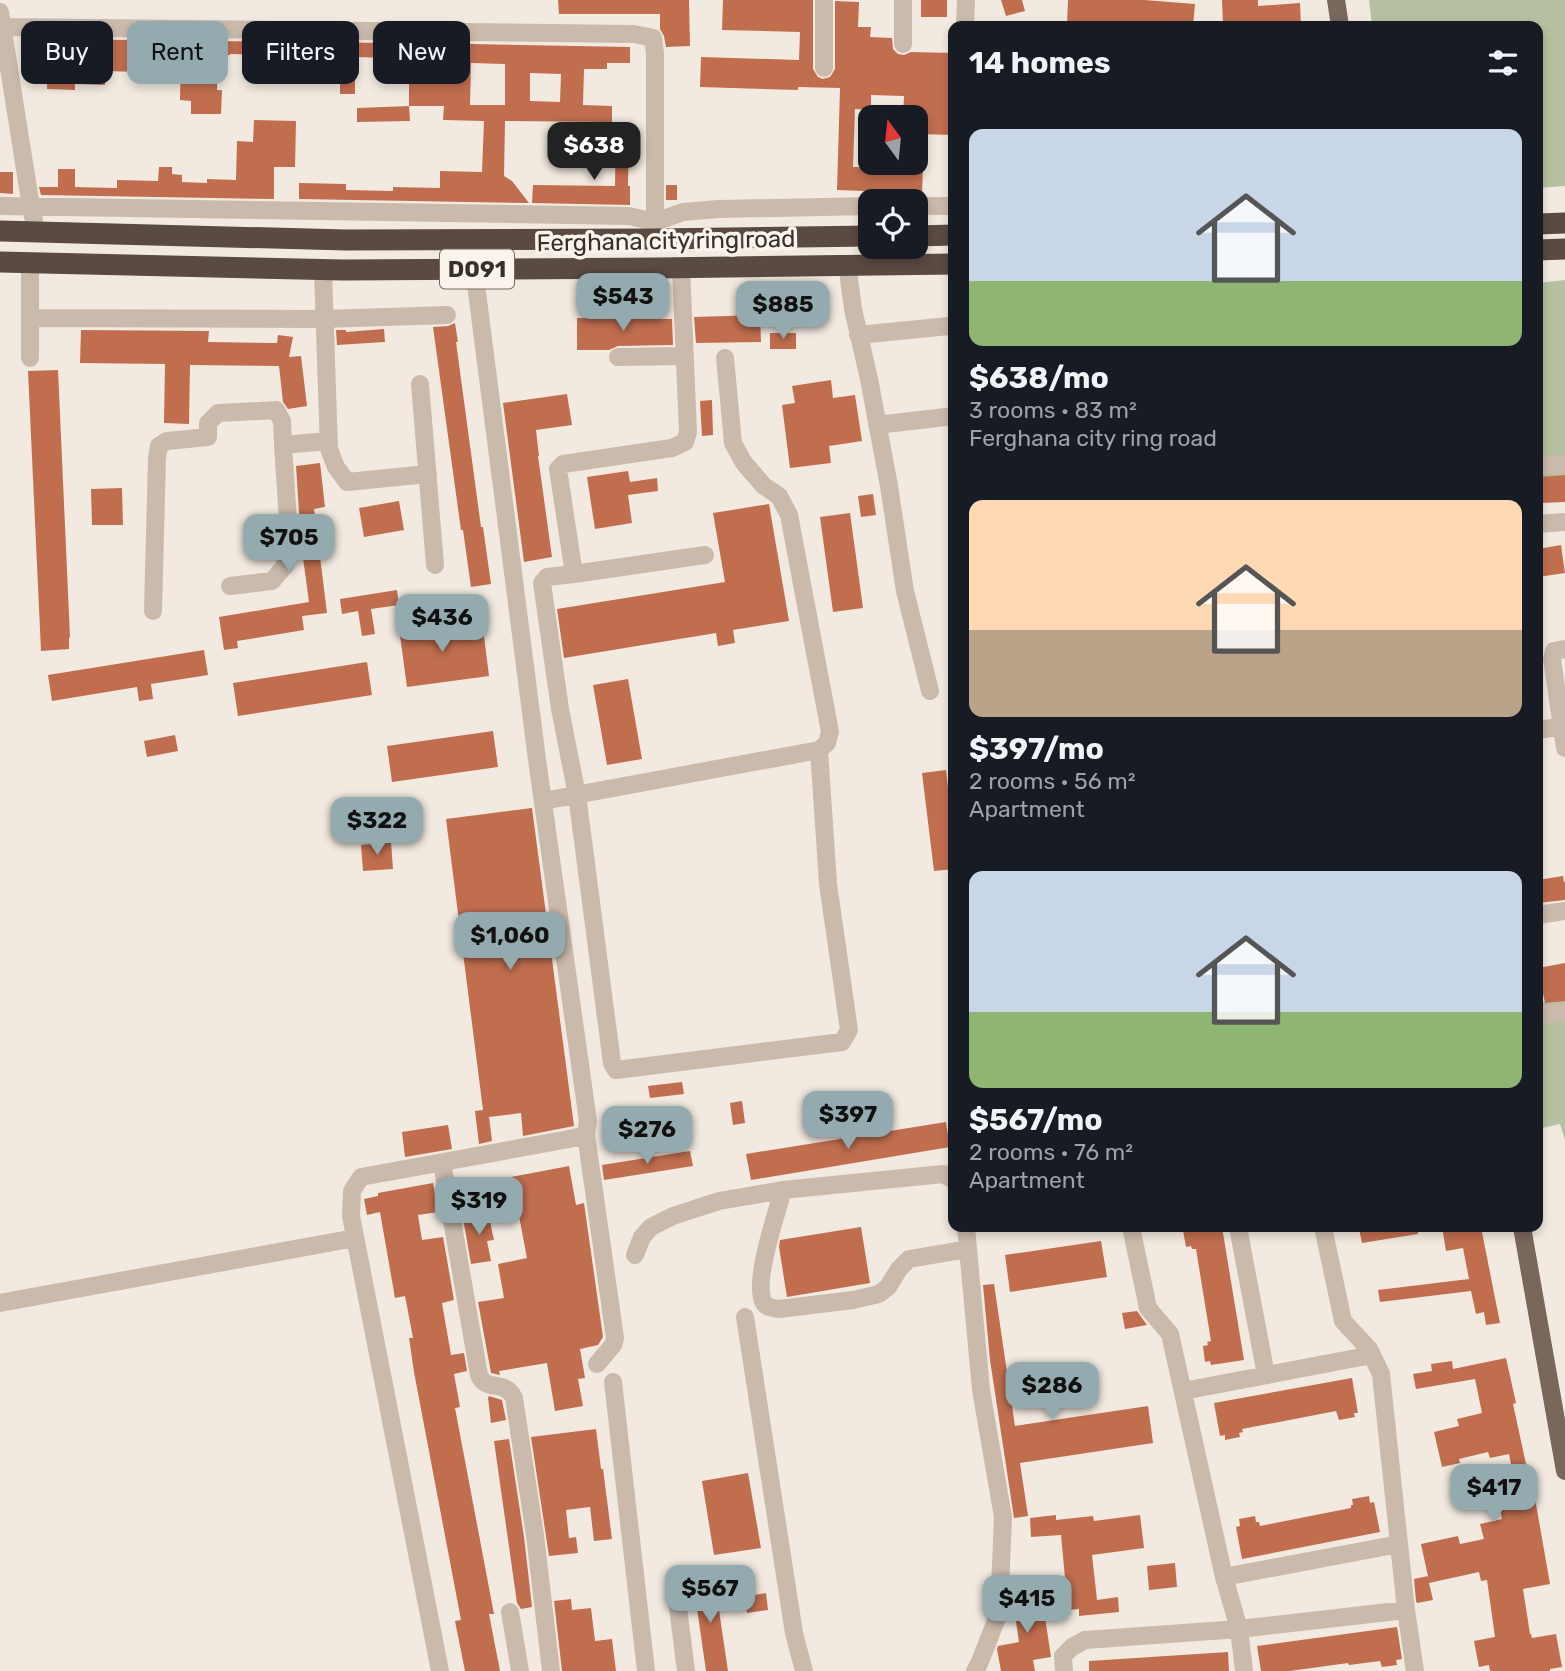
<!DOCTYPE html>
<meta charset="utf-8">
<style>
body{margin:0;font-family:Rubik,sans-serif;background:#242831;color:#f1f3f6;height:100vh;display:flex;flex-direction:column;font-size:26px;white-space:nowrap}
*{box-sizing:border-box;margin:0}
p{font-size:23px;color:#9ea1a6}
.icon{flex:none;width:38px;height:38px;fill:none;stroke:currentColor;stroke-width:2;stroke-linecap:round;stroke-linejoin:round}
.map{position:relative;flex:1;overflow:hidden}
.side{position:absolute;left:948px;top:21px;width:595px;height:1211px;display:flex;flex-direction:column;background:#171b24;border-radius:14px;box-shadow:0 4px 10px #0003}
.side>*{flex:none}
.hud{position:absolute;left:21px;top:21px;width:665px;height:63px;display:flex;gap:14px}
.needle{width:46px;rotate:345deg}
.tools{position:absolute;left:858px;top:105px;display:grid;gap:14px}
.tools a{display:grid;place-items:center;width:70px;height:70px;border-radius:14px;background:#171b24;box-shadow:0 4px 10px #0003;font-size:35px}
.price{position:absolute;translate:-50% -60px;padding:0 16px;border-radius:14px;background:#93abaf;color:#111;font-size:23px;line-height:46px;filter:drop-shadow(0 2px 4px #0008)}
.price::after{content:'';position:absolute;left:50%;top:42px;width:21px;height:16px;margin-left:-10px;background:inherit;clip-path:polygon(0 0,100% 0,50% 100%)}
.price.active{background:#222;color:#fff}
ul{padding:0;list-style:none}
li{display:grid;align-content:center;gap:14px;height:371px;padding:0 21px}
li span{display:grid;place-items:center;height:217px;border-radius:14px;color:#555}
li>.icon{margin-inline-start:auto}
span .icon{width:126px;height:126px;fill:#fffc;stroke-width:1}
li b{font-size:30px}
h2{display:flex;justify-content:space-between;align-items:center;height:84px;padding:0 21px;font-size:30px}
.tag{padding:0 24px;border-radius:14px;background:#171b24;box-shadow:0 4px 10px #0003;font-size:24px;line-height:63px}
.tag.active{background:#93abaf;color:#111}
.map>svg:first-child{display:block}
.green{fill:#b5c1a0}
.building{fill:#c16e4f;fill-rule:evenodd}
.lines{fill:none;stroke-linecap:round;stroke-linejoin:round}
.minor{stroke:#cabaac;stroke-width:18}
.major{stroke:#79675c;stroke-width:18}
.highway{stroke:#594a42;stroke-width:21}
.labels{text-anchor:middle;dominant-baseline:central;stroke-width:7;stroke-linejoin:round;paint-order:stroke}
.shield{fill:#faf4ec;stroke:#726a64;stroke-width:2}
.shield-label{font-size:23px;font-weight:bold;fill:#382f2a}
.street-label{font-size:24px;fill:#382f2a;stroke:#faf4ec}
</style>
<div class="map">
<svg width="1565" height="1671" viewBox="0 0 1565 1671">
<rect width="100%" height="100%" fill="#f2eae0"/>
<path class="green" d="M1369,0H1565V186L1538,188V26H1372Z
M1565,280V479L1538,484V283Z
M1565,999V1140L1560,1124L1538,1129V1003Z"/>
<path class="building" d="M558,0H689L690,46L666,47L664,36L660,29V14H559Z
M723,0H813V69L818,77L823,79L830,77L835,69V1L859,2L858,27H871L870,37L892,38L893,49L898,54L904,55L911,52L954,53V135L915,134V117H903L904,96L871,95V110L855,109L853,167H866L865,172L902,173V163H923L922,195H914L908,197L876,196L865,195V191L837,190L840,88L798,87V90L700,87L701,57L799,60L800,32L722,30Z
M921,0H947V17H921Z
M1001,0H1022L1025,11L1006,16Z
M1068,0H1144L1195,4L1193,26H1105L1067,24Z
M1222,0H1258V6L1300,3L1301,26H1223Z
M48,39L471,44L630,47V63H607V69H584L583,105L612,106V122L505,121L504,176L512,181L529,203L299,199V183L346,184V190L393,191V187L440,188V171L482,172L484,121L443,120L444,106H409V71H390V58L355,57V94H340V70H330V62L285,61V55L230,54V55H218L217,90H222L221,114H191V101L180,100L181,55L142,54L141,72L105,71V85L75,84V90L47,89ZM471,63L505,64V105H470ZM530,73L561,74L560,102L530,101Z
M409,106L410,121L357,122V108Z
M254,120L296,121L295,167H274V199L41,195L39,187H58V169H75V187L117,188V180L158,181L159,167H172V174L182,175V182L207,183V179L236,180L237,141L253,142Z
M616,123H629L628,186H630V205L532,203L533,185L615,186Z
M0,172H13V194L0,193Z
M666,185H677V200H666Z
M760,315L761,342L696,343L694,317Z
M577,318L672,319L673,345L618,346L609,350H577Z
M455,323L458,342H456L481,527H483L491,584L471,587L463,530H461L433,327L448,326Z
M384,329L385,342L337,345L336,330H346V332Z
M81,330L209,331L208,342L277,343L278,335L293,337L289,357L301,356L307,406L288,409L283,402L279,366L190,365L189,424L164,423L165,364L80,363Z
M770,333H796V349H770Z
M58,370L70,637L69,638V649L41,651L28,371Z
M831,380L833,398L855,395L862,441L829,446L831,463L790,468L782,405L795,403L792,386Z
M567,394L572,425L536,430L539,456H538L552,557L524,562L503,403Z
M712,400L713,435L702,436L700,401Z
M320,463L325,507L314,509L327,613L302,616L304,630L237,641L238,648L224,650L219,617L309,602L301,543L296,466Z
M628,471L630,482L657,478L658,491L628,495L632,523L595,529L587,477Z
M1565,475V502L1541,503L1540,477Z
M122,488L123,525H92L91,489Z
M873,494L876,515L861,517L858,496Z
M399,501L404,530L364,537L359,508Z
M769,504L789,621L733,630L735,643L718,646L716,633L564,658L557,609L725,582L713,513Z
M850,513L863,608L833,612L820,517Z
M1561,545L1565,573L1538,577V549Z
M397,590L399,605L371,609L375,634L362,636L358,611L342,614L340,599Z
M446,621L447,634L483,628L489,676L407,687L399,628Z
M204,650L208,675L151,684L153,699L139,701L137,687L52,701L48,675Z
M367,662L372,695L238,716L233,683Z
M628,679L642,759L607,765L593,685Z
M493,731L498,767L392,782L387,746Z
M175,735L178,751L147,757L144,741Z
M946,770L954,839V869L934,871L922,773Z
M532,808L574,1126L523,1136L521,1113L489,1117L492,1141L479,1144L475,1111L483,1110L446,819Z
M391,842L393,869L363,871L361,845Z
M1563,876L1564,882H1565V900L1538,903V880Z
M1565,963V1001L1545,1003L1538,968Z
M682,1082L684,1094L650,1098L648,1086Z
M742,1101L745,1123L733,1125L730,1103Z
M946,1122L950,1147L751,1180L746,1154Z
M448,1125L452,1149L405,1157L402,1132Z
M690,1151L693,1166L604,1180L602,1165Z
M569,1166L576,1205L584,1203L603,1337L598,1345L580,1349L585,1378L578,1379L583,1406L555,1411L547,1363L499,1371L500,1375L491,1373L478,1302L504,1298L498,1264L527,1258L519,1216L505,1220L500,1195L514,1192L511,1177Z
M433,1183L438,1212L418,1215L422,1240L443,1237L454,1300L442,1303L447,1332L451,1355L464,1353L467,1371L454,1374L460,1407L455,1408L494,1614H489L500,1671H465L455,1621L461,1620L414,1372L409,1338H413L405,1296L395,1298L380,1212L367,1215L364,1199L378,1196V1193Z
M488,1213L494,1240L487,1241L491,1261L471,1264L463,1218Z
M861,1227L870,1283L787,1297L779,1247L780,1240Z
M1187,1227H1222L1244,1360L1211,1365L1210,1361L1205,1362L1203,1346L1208,1345L1207,1342L1211,1341L1196,1249H1192L1191,1246L1186,1247L1183,1230L1188,1229Z
M1372,1227H1418V1234L1362,1243L1359,1229Z
M1442,1227H1481L1500,1323L1486,1325L1484,1312L1476,1314L1471,1291L1380,1302L1378,1290L1469,1279L1463,1248L1446,1251Z
M1101,1241L1107,1277L1010,1292L1005,1255Z
M994,1284L1015,1426L1148,1406L1153,1443L1020,1463L1028,1516L1014,1518L990,1360L983,1285Z
M1137,1311L1147,1325L1125,1329L1122,1313Z
M1506,1358L1516,1403L1513,1404L1531,1487H1533L1550,1584L1523,1589L1530,1634H1531L1532,1638L1556,1634L1562,1667L1550,1669V1671H1490L1489,1665L1479,1667L1474,1641L1495,1637L1487,1580L1481,1581L1479,1572L1429,1583L1433,1600L1417,1603L1416,1601L1414,1579L1428,1576L1429,1581L1421,1544L1458,1536L1460,1544L1484,1539L1480,1524L1502,1519L1497,1493L1516,1490L1509,1454L1490,1458L1488,1452L1459,1459L1460,1463L1442,1467L1434,1432L1459,1426L1457,1419L1482,1413L1475,1379L1416,1389L1413,1374L1432,1371L1431,1364L1452,1361L1453,1369Z
M1352,1378L1358,1413H1354L1355,1417L1339,1420L1336,1411L1242,1429L1243,1432L1239,1433L1240,1437L1225,1440V1435L1220,1436L1214,1403Z
M489,1396L502,1400L506,1420L491,1423L488,1398Z
M596,1429L601,1469H603L612,1539L594,1541L590,1507L566,1510L569,1538L576,1537L578,1553L549,1556L531,1437Z
M509,1439L524,1537L532,1607L521,1609L517,1603L494,1441Z
M748,1473L761,1548L714,1555L702,1481Z
M1369,1496L1370,1503L1374,1502L1380,1532L1242,1559L1236,1527L1240,1526L1239,1519L1255,1516L1256,1522H1259L1260,1526L1351,1508V1505H1353L1352,1499Z
M1056,1515V1520L1093,1516L1094,1521L1140,1515L1144,1548L1092,1555L1097,1600L1118,1597L1119,1612L1079,1616V1609L1068,1610L1061,1535L1031,1537L1030,1518Z
M1175,1563L1177,1587L1149,1590L1147,1566Z
M714,1577L728,1671H706L693,1580Z
M1041,1591L1051,1657L1033,1660L1035,1671H1001L997,1649L998,1646L1019,1642L1012,1595Z
M766,1593L768,1610L747,1613L744,1597Z
M571,1599L572,1610L591,1608L595,1641L612,1639L616,1671H562L554,1601Z
M1397,1627L1402,1659L1396,1660L1397,1665L1382,1667L1380,1661L1349,1665L1348,1663L1290,1671H1261L1257,1646Z
M1228,1652L1229,1671H1089V1661Z"/>
<g class="lines">
<path class="minor" d="M0,12L31,207L36,231
M965,26L966,0
M3,27L634,34L653,38L655,53V231
M903,44V0
M824,68V0
M0,206L629,216L655,222L683,212L718,209L870,206
M915,206H954
M849,265V279L853,309L869,379L889,486L905,591L930,691
M681,268L688,432L685,442L672,448L563,464L558,469L574,574L547,577L542,583L560,709L577,795L612,1063L616,1070L842,1042L849,1030L828,884L819,750
M474,269L538,767L588,1121L586,1135L615,1338L613,1345L597,1364
M323,270L329,449L336,467L347,482L428,474
M30,318L324,319L447,315
M858,335L949,326
M618,357L685,356
M30,358V263
M420,384L435,565
M877,425L954,416
M1538,466L1565,464
M1538,524L1564,522
M574,574L705,555
M230,586L272,581L284,567L290,550L283,445L328,441
M153,611L157,458L159,446L167,441L208,437V423L218,413L276,410L282,421L283,445
M1565,649L1554,651L1552,659L1565,748
M1538,730L1565,726
M543,801L819,750L827,743L830,732L789,515L779,496L764,486L744,463L733,443L725,358
M1538,915L1565,911
M1538,1015L1565,1012
M442,1163L479,1375C486,1393 504,1378 514,1398L535,1535L551,1671
M783,1190C777,1213 752,1283 764,1303C767,1308 773,1308 779,1309L853,1300L879,1294L888,1287L899,1269L909,1259L968,1249
M966,1227L981,1390L1003,1517L999,1613L979,1664L975,1671
M1131,1227L1148,1308L1170,1334L1224,1577L1239,1629L1244,1671
M1238,1227L1266,1375
M1323,1227L1343,1321L1369,1349L1381,1374L1406,1610L1415,1671
M635,1255L642,1237L651,1227L673,1216L719,1201L783,1190L943,1174L954,1180
M0,1303L355,1238
M745,1317L794,1633L804,1671
M613,1382L646,1671
M1183,1391L1372,1355
M1224,1577L1399,1544
M675,1584L686,1671
M510,1612L520,1671
M440,1671L351,1216L352,1191L361,1177L569,1139L586,1135
M1064,1671L1063,1656L1072,1647L1085,1640L1239,1629L1406,1610"/>
<path class="major" d="M1336,0L1340,26
M1522,1227L1565,1471"/>
<path class="highway" d="M1538,224L1565,223
M0,231L346,240L655,239L870,236
M915,236L954,235
M1538,250L1565,249
M0,262L343,270L659,268L954,264"/>
</g>
<g class="labels">
<rect class="shield" x="440" y="249.5" width="74" height="39" rx="5"/>
<g class="shield-label">
<text x="477" y="269">D091</text>
</g>
<g class="street-label">
<text transform="translate(666 241) rotate(-1)">Ferghana city ring road</text>
</g>
</g>
</svg>
<div class="tools">
<a><svg class="needle" viewBox="-14 -14 28 28"><path d="M0-13l5 13h-10z" fill="#e53935"/><path d="M0 13l5-13h-10z" fill="#9ea1a6"/></svg></a>
<a><svg class="icon" aria-label="locate" viewBox="0 0 24 24"><circle cx="12" cy="12" r="6"/><path d="M12 2v4M12 18v4M2 12h4M18 12h4"/></svg></a>
</div>
<b class="price active" style="left:594px;top:182px">$638</b>
<b class="price" style="left:623px;top:333px">$543</b>
<b class="price" style="left:783px;top:341px">$885</b>
<b class="price" style="left:289px;top:574px">$705</b>
<b class="price" style="left:442px;top:654px">$436</b>
<b class="price" style="left:377px;top:857px">$322</b>
<b class="price" style="left:510px;top:972px">$1,060</b>
<b class="price" style="left:848px;top:1151px">$397</b>
<b class="price" style="left:647px;top:1166px">$276</b>
<b class="price" style="left:479px;top:1237px">$319</b>
<b class="price" style="left:1052px;top:1422px">$286</b>
<b class="price" style="left:1494px;top:1524px">$417</b>
<b class="price" style="left:710px;top:1625px">$567</b>
<b class="price" style="left:1027px;top:1635px">$415</b>
<div class="hud">
<a class="tag">Buy</a>
<a class="tag active">Rent</a>
<a class="tag">Filters</a>
<a class="tag">New</a>
</div>
<section class="side">
<h2>14 homes<svg class="icon" aria-label="filters" viewBox="0 0 24 24"><path d="M4 7h16M4 17h16"/><circle cx="9" cy="7" r="2"/><circle cx="15" cy="17" r="2"/></svg></h2>
<ul>
<li><span style="background:linear-gradient(#c9d6e8 70%,#8fb573 0)"><svg class="icon" aria-label="home" viewBox="0 0 24 24"><path d="M3 11l9-7 9 7M6 9v11h12V9"/></svg></span><div><b>$638/mo</b><p>3 rooms · 83 m²</p><p>Ferghana city ring road</p></div></li>
<li><span style="background:linear-gradient(#ffd9b3 60%,#b9a48a 0)"><svg class="icon" aria-label="home" viewBox="0 0 24 24"><path d="M3 11l9-7 9 7M6 9v11h12V9"/></svg></span><div><b>$397/mo</b><p>2 rooms · 56 m²</p><p>Apartment</p></div></li>
<li><span style="background:linear-gradient(#c9d6e8 65%,#8fb573 0)"><svg class="icon" aria-label="home" viewBox="0 0 24 24"><path d="M3 11l9-7 9 7M6 9v11h12V9"/></svg></span><div><b>$567/mo</b><p>2 rooms · 76 m²</p><p>Apartment</p></div></li>
</ul>
</section>
</div>
